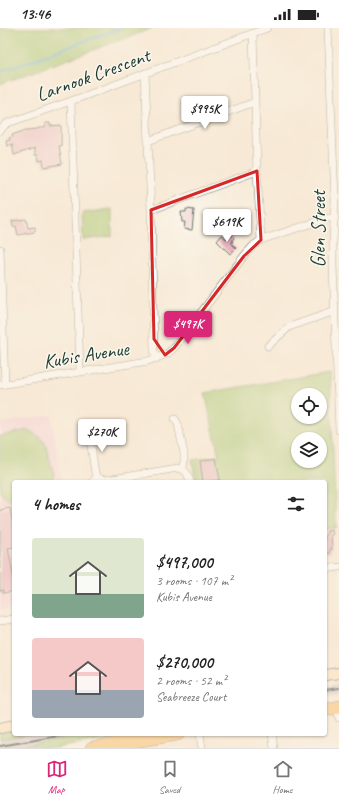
<!DOCTYPE html>
<meta charset="utf-8">
<style>
body{margin:0;font-family:Caveat,sans-serif;background:#f2f2f2;color:#222;height:100vh;display:flex;flex-direction:column;font-size:15px;white-space:nowrap}
*{box-sizing:border-box;margin:0}
p{font-size:13px;color:#767676}
.icon{flex:none;width:22px;height:22px;fill:none;stroke:currentColor;stroke-width:2;stroke-linecap:round;stroke-linejoin:round}
.map{position:relative;flex:1;overflow:hidden}
.details{position:absolute;left:12px;top:452px;width:315px;height:256px;display:flex;flex-direction:column;background:#fff;border-radius:4px;box-shadow:0 1px 3px #0004}
.details>*{flex:none}
.buttons{position:absolute;left:291px;top:360px;display:grid;gap:8px}
.buttons a{display:grid;place-items:center;width:36px;height:36px;border-radius:50%;background:#fff;box-shadow:0 1px 3px #0004;font-size:20px}
.price{position:absolute;translate:-50% -34px;padding:0 9px;border-radius:4px;background:#fff;color:#222;font-size:13px;line-height:26px;filter:drop-shadow(0 1px 2px #0008)}
.price::after{content:'';position:absolute;left:50%;top:24px;width:12px;height:9px;margin-left:-6px;background:inherit;clip-path:polygon(0 0,100% 0,50% 100%)}
.price.selected{background:#db2777;color:#fff}
ul{padding:0;list-style:none}
li{display:flex;align-items:center;gap:12px;height:100px;padding:0 20px}
li span{display:grid;place-items:center;flex:none;width:112px;height:80px;border-radius:4px;color:#555}
li>.icon{margin-inline-start:auto}
span .icon{width:48px;height:48px;fill:#fffc;stroke-width:1}
li b{font-size:17px}
h2{display:flex;justify-content:space-between;align-items:center;height:48px;padding:0 20px;font-size:17px}
.status{display:flex;justify-content:space-between;align-items:center;height:28px;padding:0 20px;background:#fff;direction:ltr}
.status svg{height:11px;fill:currentColor}
.tab-bar{display:flex;justify-content:space-around;align-items:center;height:56px;border-top:1px solid #e0e0e0;background:#fff;font-size:11px;color:#767676}
.tab-bar a{display:grid;justify-items:center;gap:2px}
.tab-bar .selected{color:#db2777}
.map>svg:first-child{display:block}
.built{fill:#f6cfd8}
.industrial{fill:#d1bdca}
.green{fill:#a5c972;stroke:#628353;fill-rule:evenodd}
.lines{fill:none;stroke-linecap:round;stroke-linejoin:round}
.stream{stroke:#54add1;stroke-width:2}
.building{fill:#e6aabc}
.street-casing{stroke:#6b796d;stroke-width:8}
.secondary-casing{stroke:#6b796d;stroke-width:12}
.highway-casing{stroke:#6b796d;stroke-width:14}
.street{stroke:#fff;stroke-width:7}
.secondary{stroke:#fde5c5;stroke-width:10}
.highway{stroke:#fbbe6e;stroke-width:13}
.rail{stroke:#1f3d34;stroke-width:2}
.marked{fill:none;stroke:#d62828;stroke-width:3;stroke-linejoin:round}
.labels{text-anchor:middle;dominant-baseline:central;stroke-width:3;stroke-linejoin:round;paint-order:stroke}
.street-label{font-size:20px;fill:#1f3d34;stroke:#fbf7ec}
</style>
<div class="status"><b>13:46</b><svg viewBox="0 0 49 12"><path d="M0 12V9h3v3zM5 12V6h3v6zM10 12V3h3v9zM15 12V0h3v12zM26 1h20v11H26zM47 4h2v5h-2z"/></svg></div>
<div class="map">
<svg width="339" height="720" viewBox="0 0 339 720">
<rect width="100%" height="100%" fill="#fbf7ec"/>
<filter id="ink" filterUnits="userSpaceOnUse"><feTurbulence type="fractalNoise" baseFrequency=".025" numOctaves="2"/><feDisplacementMap in="SourceGraphic" scale="8" xChannelSelector="R" yChannelSelector="G"/><feConvolveMatrix kernelMatrix="1 2 1 2 8 2 1 2 1" color-interpolation-filters="sRGB"/></filter>
<filter id="wash" filterUnits="userSpaceOnUse"><feTurbulence type="fractalNoise" baseFrequency=".012" numOctaves="4" result="noise"/><feDisplacementMap in="SourceGraphic" scale="16" xChannelSelector="R" yChannelSelector="G"/><feGaussianBlur stdDeviation="0.9" result="paint"/><feColorMatrix in="noise" values="0 0 0 0 0 0 0 0 0 0 0 0 0 0 0 0 0 1.4 0 .05"/><feComposite in="paint" operator="in"/></filter>
<g filter="url(#wash)">
<rect width="100%" height="100%" fill="#f7e9d6"/>
<path class="built" d="M51,387L62,454H14V580L0,582V395Z"/>
<path class="industrial" d="M339,656V666L325,668V658Z
M30,706H91L8,720H0V711Z"/>
<path class="green" d="M0,0H153L0,56Z
M112,181V208L83,212L82,185Z
M330,344L336,500L325,501V454H196L192,432L219,428L205,365ZM298,367H320V389H298ZM298,411H320V433H298Z
M28,402L40,409L45,415L54,446L52,453V454H14V473L9,472L0,465V408Z
M14,702V706H30L0,711V705Z
M91,706H140L54,720H8Z"/>
<g class="lines">
<path class="stream" d="M0,44L120,0"/>
</g>
<g id="blocks">
<path class="building" d="M45,95H50V98L61,97V118H59L62,136L44,139L43,132L39,133L38,127H35V120L14,127L12,116L7,118L6,113L10,112L9,110L13,109L12,107L26,102L38,101V100H45Z
M186,181L194,182L192,202L184,201L185,194H182L181,184H186Z
M26,191L28,200L35,199V204L18,207L16,198L13,199L12,193Z
M230,206L234,210L232,213L233,214L231,215L236,220L230,226L217,213L222,207L226,211Z
M216,430L220,452L203,454L200,433Z
M10,480L13,498H14V519L8,520L13,547H14V563L3,565V562L0,563V482Z
M332,502L333,507L331,508L332,521H330V525H325V508L327,507V503Z"/>
</g>
</g>
<g filter="url(#ink)">
<use href="#blocks" fill-opacity="0" stroke="#6b796d" stroke-width="1"/>
<g class="lines">
<g class="street-casing">
<path id="street" d="M328,0L335,172L333,214V238L339,402
M253,6L257,143L261,212
M145,45L151,182L154,323L156,331
M71,73L80,344
M0,103L4,98L8,95L71,73L267,0
M148,113L255,74
M151,182L257,143
M0,221L5,356
M268,318L289,299L335,283
M0,357L148,333L167,326L174,320L244,228L254,217L261,212L328,190H335
M175,391L178,396L184,426V432L183,441
M92,404L90,411L95,445L97,449
M92,454L97,449L101,451L106,452L178,440C186,441 188,446 190,454
M325,541L339,539
M0,593L14,591
M337,680L339,690
M200,706L202,720
M272,706L274,720"/>
</g>
<g class="secondary-casing">
<path id="secondary" d="M325,647L339,645
M0,700L14,697"/>
</g>
<g class="highway-casing">
<path id="highway" d="M325,682L339,679
M92,720L178,706"/>
</g>
<use href="#street" class="street"/>
<use href="#secondary" class="secondary"/>
<use href="#highway" class="highway"/>
<path class="rail" d="M325,662L339,660
M0,718L71,706"/>
</g>
</g>
<path d="M0 0H339V720H0ZM257,143L261,212L244,228L174,320L165,327L154,311L151,182Z" fill="#f7e9d6" fill-opacity=".55" fill-rule="evenodd"/>
<path class="marked" d="M257,143L261,212L244,228L174,320L165,327L154,311L151,182Z"/>
<g class="labels">
<g class="street-label">
<text transform="translate(93 47) rotate(-20)">Larnook Crescent</text>
<text transform="translate(318 201) rotate(-90)">Glen Street</text>
<text transform="translate(86 327) rotate(-9)">Kubis Avenue</text>
</g>
</g>
</svg>
<div class="buttons">
<a><svg class="icon" aria-label="locate" viewBox="0 0 24 24"><circle cx="12" cy="12" r="6"/><path d="M12 2v4M12 18v4M2 12h4M18 12h4"/></svg></a>
<a><svg class="icon" aria-label="layers" viewBox="0 0 24 24"><path d="M12 4l9 5-9 5-9-5zM3 14l9 5 9-5"/></svg></a>
</div>
<b class="price" style="left:205px;top:102px">$995K</b>
<b class="price" style="left:227px;top:215px">$619K</b>
<b class="price selected" style="left:188px;top:317px">$497K</b>
<b class="price" style="left:102px;top:425px">$270K</b>
<section class="details">
<h2>4 homes<svg class="icon" aria-label="filters" viewBox="0 0 24 24"><path d="M4 7h16M4 17h16"/><circle cx="9" cy="7" r="2"/><circle cx="15" cy="17" r="2"/></svg></h2>
<ul>
<li><span style="background:linear-gradient(#dfe7d0 70%,#7fa58c 0)"><svg class="icon" aria-label="home" viewBox="0 0 24 24"><path d="M3 11l9-7 9 7M6 9v11h12V9"/></svg></span><div><b>$497,000</b><p>3 rooms · 107 m²</p><p>Kubis Avenue</p></div></li>
<li><span style="background:linear-gradient(#f6c9c9 65%,#9aa5b1 0)"><svg class="icon" aria-label="home" viewBox="0 0 24 24"><path d="M3 11l9-7 9 7M6 9v11h12V9"/></svg></span><div><b>$270,000</b><p>2 rooms · 52 m²</p><p>Seabreeze Court</p></div></li>
</ul>
</section>
</div>
<nav class="tab-bar">
<a class="selected"><svg class="icon" aria-label="map" viewBox="0 0 24 24"><path d="M3 6l6-2 6 2 6-2v14l-6 2-6-2-6 2zM9 4v14M15 6v14"/></svg>Map</a>
<a><svg class="icon" aria-label="saved" viewBox="0 0 24 24"><path d="M7 4h10v16l-5-4-5 4z"/></svg>Saved</a>
<a><svg class="icon" aria-label="home" viewBox="0 0 24 24"><path d="M3 11l9-7 9 7M6 9v11h12V9"/></svg>Home</a>
</nav>
